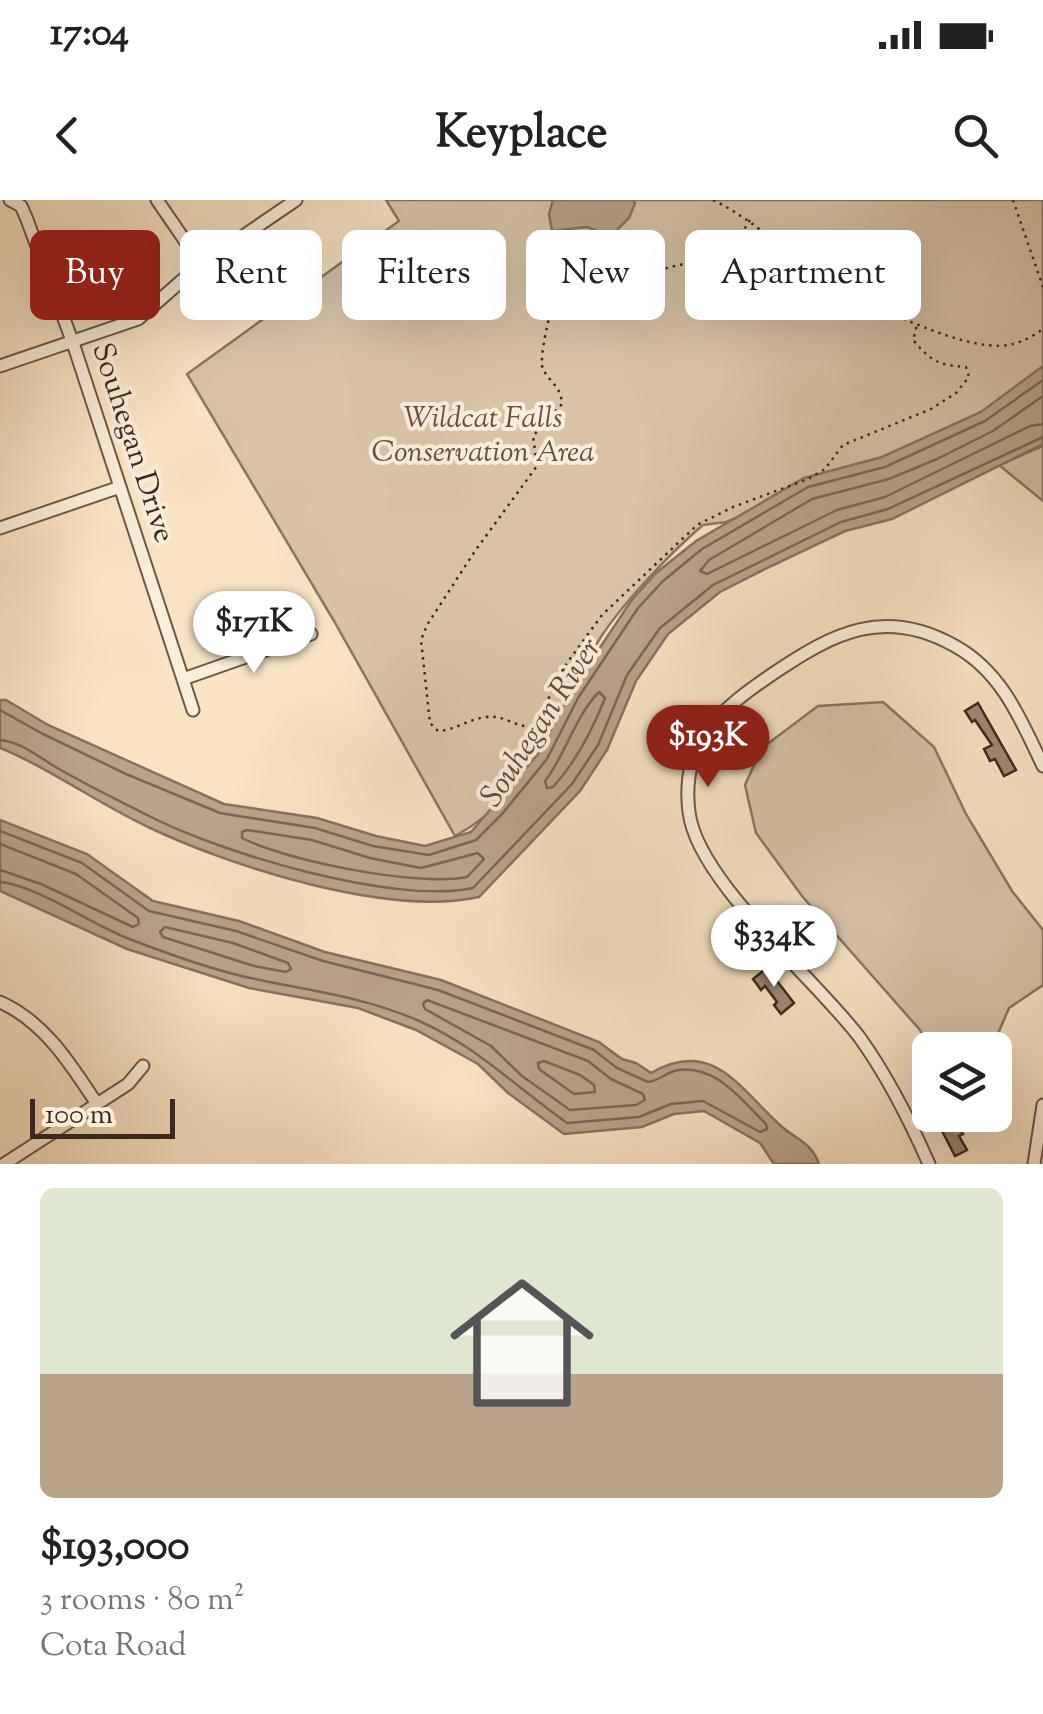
<!DOCTYPE html>
<meta charset="utf-8">
<style>
body{margin:0;font-family:"Sorts Mill Goudy",serif;background:#f2f2f2;color:#222;height:100vh;display:flex;flex-direction:column;font-size:38px;white-space:nowrap}
*{box-sizing:border-box;margin:0}
p{font-size:32px;color:#767676}
.icon{flex:none;width:55px;height:55px;fill:none;stroke:currentColor;stroke-width:2;stroke-linecap:round;stroke-linejoin:round}
.map{position:relative;height:964px;overflow:hidden}
.details{display:flex;flex-direction:column;background:#fff;flex:1}
.details>*{flex:none}
.top-card{position:absolute;left:30px;top:30px;width:985px;height:90px;display:flex;gap:20px}
.fabs{position:absolute;left:912px;top:832px;display:grid;gap:20px}
.fabs a{display:grid;place-items:center;width:100px;height:100px;border-radius:15px;background:#fff;box-shadow:0 10px 40px #0002;font-size:50px}
.scale{position:absolute;left:30px;bottom:25px;width:145px;box-sizing:border-box;padding-left:10px;border:5px solid #3d281e;border-top:0;font-size:28px;line-height:35px;white-space:nowrap;color:#3d281e;-webkit-text-stroke:8px #faedd9;paint-order:stroke}
.price{position:absolute;translate:-50% -85px;padding:0 22px;border-radius:35px;background:#fff;color:#222;font-size:32px;line-height:65px;filter:drop-shadow(0 2px 5px #0008)}
.price::after{content:'';position:absolute;left:50%;top:60px;width:30px;height:22px;margin-left:-15px;background:inherit;clip-path:polygon(0 0,100% 0,50% 100%)}
.price.on{background:#8f2418;color:#fff}
ul{padding:0;list-style:none}
li{display:grid;align-content:center;gap:20px;height:530px;padding:0 40px}
li+li{border-top:2px solid #e0e0e0}
li span{display:grid;place-items:center;height:310px;border-radius:15px;color:#555}
li>.icon{margin-inline-start:auto}
span .icon{width:180px;height:180px;fill:#fffc;stroke-width:1}
li b{font-size:42px}
.chip{padding:0 35px;border-radius:15px;background:#fff;box-shadow:0 10px 40px #0002;font-size:35px;line-height:90px}
.chip.on{background:#8f2418;color:#fff}
.status{display:flex;justify-content:space-between;align-items:center;height:70px;padding:0 50px;background:#fff;direction:ltr}
.status svg{height:28px;fill:currentColor}
header{display:flex;justify-content:space-between;align-items:center;height:130px;padding:0 40px;background:#fff;font-size:45px;font-weight:700}
.map>svg:first-child{display:block}
.green{fill:#d8c3a9;stroke:#8a7664;stroke-width:2.5}
.water{fill:#b8a38c;stroke:#877260;stroke-width:2.5}
.lines{fill:none;stroke-linecap:round;stroke-linejoin:round}
.shore{stroke:#7a6655;stroke-width:2.5}
.building{fill:#9e8975;stroke:#3d281e;stroke-width:2.5}
.minor-casing{stroke:#6c5748;stroke-width:15}
.path{stroke:#3d281e;stroke-width:2.5;stroke-dasharray:2.5 5;stroke-linecap:butt}
.minor{stroke:#faedd9;stroke-width:11}
.labels{text-anchor:middle;dominant-baseline:central;stroke-width:8;stroke-linejoin:round;paint-order:stroke}
.park-label{font-size:30px;font-style:italic;fill:#644f41;stroke:#faedd9}
.street-label{font-size:30px;fill:#3d281e;stroke:#faedd9}
.water-label{font-size:32px;font-style:italic;fill:#624d3f;stroke:#faedd9}
</style>
<div class="status"><b>17:04</b><svg viewBox="0 0 49 12"><path d="M0 12V9h3v3zM5 12V6h3v6zM10 12V3h3v9zM15 12V0h3v12zM26 1h20v11H26zM47 4h2v5h-2z"/></svg></div>
<header><svg class="icon" aria-label="back" viewBox="0 0 24 24"><path d="M15 5l-7 7 7 7"/></svg>Keyplace<svg class="icon" aria-label="search" viewBox="0 0 24 24"><circle cx="10" cy="10" r="6"/><path d="M15 15l6 6"/></svg></header>
<div class="map">
<svg width="1043" height="964" viewBox="0 0 1043 964">
<rect width="100%" height="100%" fill="#f8e3c5"/>
<filter id="stains"><feTurbulence type="fractalNoise" baseFrequency=".002" numOctaves="4"/><feColorMatrix values="0 0 0 0 .2 0 0 0 0 .09 0 0 0 0 .02 0 0 0 .5 -.17"/></filter>
<radialGradient id="worn" r=".72"><stop offset=".6" stop-color="#630" stop-opacity="0"/><stop offset="1" stop-color="#630" stop-opacity=".3"/></radialGradient>
<path class="green" d="M386,0H1043V170L980,215L924,240L885,262L726,322L703,325C671,352 621,405 599,440C552,513 538,591 455,636L334,421L187,174L399,21Z
M1043,246V301L999,265Z
M883,502L934,547L966,614L1012,691L1043,730V785L1009,808L991,850H930L920,830L802,696L756,633L745,585L762,548L818,506Z"/>
<path class="water" d="M553,0H633L635,3L629,18L611,36L587,27L552,31L549,14Z
M1043,166V244L892,319L845,331L767,368L720,392L668,434L636,481L607,550L580,591L479,697C388,717 232,667 148,627C97,603 51,569 0,548V500H6L48,525L224,604L317,618L376,636L425,646L471,632L539,553L569,494L631,401L656,373L696,341L804,278L882,257L981,212Z
M0,620L87,654L153,701L239,721L325,752L441,780L599,842L622,859L636,863L651,873C713,837 740,889 781,926C797,940 812,943 819,964H774L760,943L704,911L674,914L642,927L564,934L508,893L478,864L416,830L358,808L249,788L127,749L0,691Z"/>
<g class="lines">
<path class="shore" d="M1043,196L993,231L937,259L889,279L812,299L709,360L700,371L707,374L837,310L885,297L1030,226L1043,224
M599,492L605,498C592,531 575,563 553,587L547,588L545,581C565,556 575,516 599,492Z
M0,510L43,534L126,574L220,613L315,628L373,646L429,655L476,640L502,614L547,559L578,498L638,408L663,381L702,349L808,287L885,267L985,221L1043,180
M0,540C21,542 37,556 54,566C84,584 118,600 149,616C221,653 394,705 473,688L572,584L598,545L627,475L660,428L713,385L841,322L888,309L1043,237
M247,630L312,640L370,658L421,668L478,653L484,659L467,677C418,687 287,661 242,638V632Z
M0,631L82,663L149,711L236,731L323,761L438,790L594,850L617,868L648,882C660,881 666,872 678,870C717,865 741,900 766,924L767,929L760,932L703,901L671,904L639,917L567,923C516,887 475,845 417,820C363,797 312,791 255,779C215,771 171,755 132,740C93,726 39,686 0,682
M0,644L76,674L138,718L139,724L133,727L41,684L0,670
M165,727L233,743L288,763L291,769L286,772L254,766L163,737L160,732Z
M427,800L588,861L611,879L643,894L645,900L636,905L570,910L522,876L491,846L425,809L423,804Z
M544,861L580,875L594,885L595,892L574,894L539,869L538,863Z"/>
</g>
<path class="building" d="M978,503L1016,570L1004,576L995,559L990,561L984,549L992,545L975,520L972,522L965,511Z
M767,768L794,803L781,814L774,805L777,802L765,786L761,790L753,779Z
M950,916L963,934L959,936L967,950L955,956L938,923Z"/>
<g class="lines">
<g class="minor-casing">
<path id="minor" d="M10,0L21,6L26,17L73,143L193,510
M157,0L201,64
M0,166L138,119L195,69L296,0
M0,328L120,287
M183,479L311,434
M0,802C45,822 71,865 97,904
M4,964L128,884L143,866
M929,964C910,921 888,877 860,838C816,779 697,681 689,612C680,541 721,509 774,473C833,433 885,406 955,446C1002,472 1021,520 1043,566
M1034,964L1043,905"/>
</g>
<path class="path" d="M713,0C754,20 784,51 821,75C860,100 963,153 1008,145C1021,143 1033,136 1043,129
M1013,0L1043,87
M750,20L743,31L736,71L725,79C708,77 696,62 679,65C653,70 591,99 570,90L556,96C551,106 538,160 543,169C550,183 561,186 562,204L533,236L537,266L475,351L427,425L421,440L430,523L438,531C455,530 469,519 486,517C502,514 517,528 534,527L543,518L554,481L602,415L697,325L733,307L808,279L825,269L843,245L931,209L956,193L969,177L966,167C938,165 932,162 913,140L917,125"/>
<use href="#minor" class="minor"/>
</g>
<g class="labels">
<g class="park-label">
<text x="483" y="219">Wildcat Falls<tspan x="483" dy="34">Conservation Area</tspan></text>
</g>
<g class="street-label">
<text transform="translate(132 243) rotate(72)">Souhegan Drive</text>
</g>
<g class="water-label">
<text transform="translate(542 523) rotate(-57)">Souhegan River</text>
</g>
</g>
<rect width="100%" height="100%" filter="url(#stains)"/>
<rect width="100%" height="100%" fill="url(#worn)"/>
</svg>
<div class="fabs">
<a><svg class="icon" aria-label="layers" viewBox="0 0 24 24"><path d="M12 4l9 5-9 5-9-5zM3 14l9 5 9-5"/></svg></a>
</div>
<div class="scale">100 m</div>
<b class="price" style="left:254px;top:476px">$171K</b>
<b class="price on" style="left:708px;top:590px">$193K</b>
<b class="price" style="left:774px;top:790px">$334K</b>
<div class="top-card">
<a class="chip on">Buy</a>
<a class="chip">Rent</a>
<a class="chip">Filters</a>
<a class="chip">New</a>
<a class="chip">Apartment</a>
</div>
</div>
<section class="details">
<ul>
<li><span style="background:linear-gradient(#dfe7d0 60%,#b9a48a 0)"><svg class="icon" aria-label="home" viewBox="0 0 24 24"><path d="M3 11l9-7 9 7M6 9v11h12V9"/></svg></span><div><b>$193,000</b><p>3 rooms · 80 m²</p><p>Cota Road</p></div></li>
</ul>
</section>
